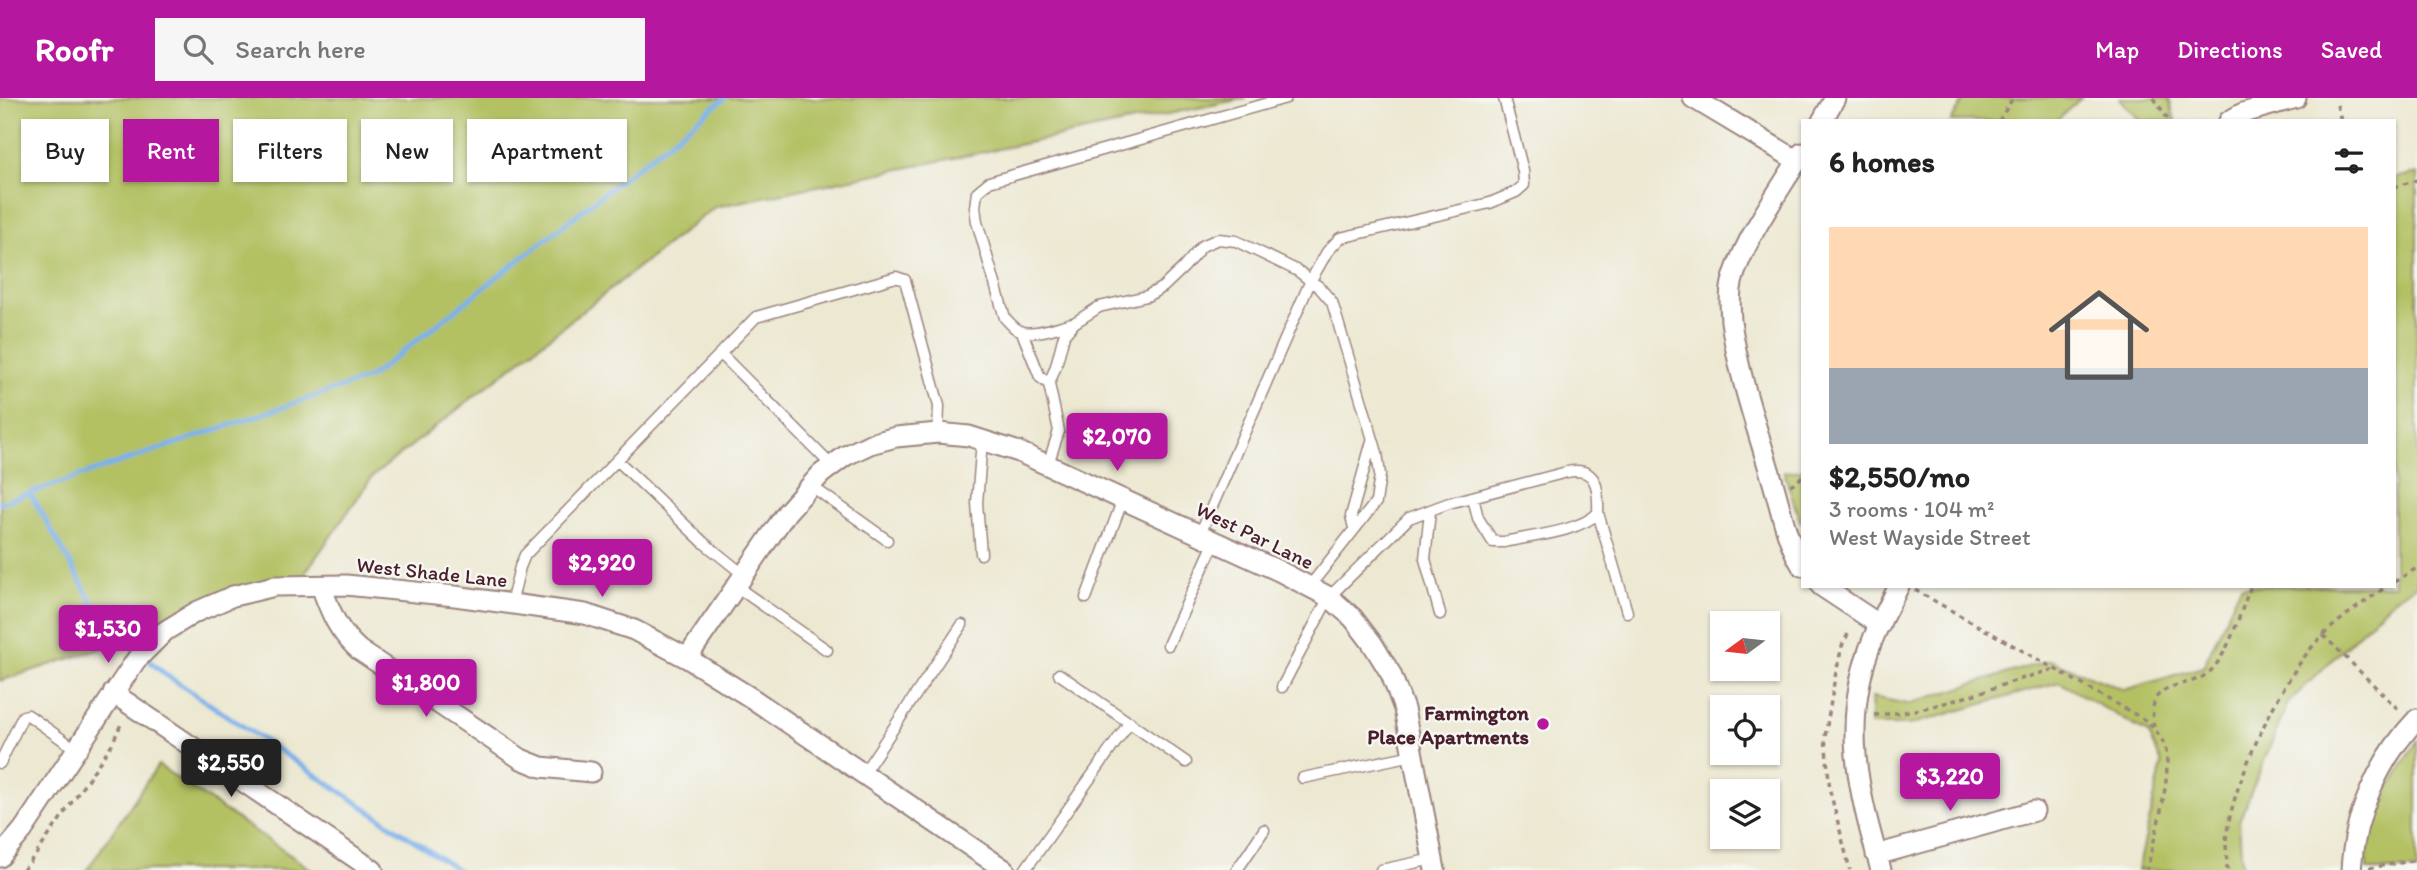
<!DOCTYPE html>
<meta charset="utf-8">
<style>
body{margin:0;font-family:Itim,sans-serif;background:#f6f6f6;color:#222;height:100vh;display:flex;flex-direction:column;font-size:26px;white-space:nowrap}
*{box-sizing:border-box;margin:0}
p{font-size:23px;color:#767676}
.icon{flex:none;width:38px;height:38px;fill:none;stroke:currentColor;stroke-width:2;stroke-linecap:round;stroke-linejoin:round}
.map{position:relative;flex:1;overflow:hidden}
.details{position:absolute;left:1801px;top:21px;width:595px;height:469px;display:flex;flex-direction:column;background:#fff;border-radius:0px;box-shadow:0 2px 5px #0004}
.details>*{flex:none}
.guide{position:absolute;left:21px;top:21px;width:665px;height:63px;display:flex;gap:14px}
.needle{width:46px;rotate:255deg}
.controls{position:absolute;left:1710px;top:513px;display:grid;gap:14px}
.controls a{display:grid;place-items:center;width:70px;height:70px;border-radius:0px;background:#fff;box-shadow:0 2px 5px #0004;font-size:35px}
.price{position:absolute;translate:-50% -60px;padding:0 16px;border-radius:7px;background:#b5179e;color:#fff;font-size:23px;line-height:46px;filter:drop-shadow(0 2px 4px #0008)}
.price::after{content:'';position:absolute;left:50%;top:42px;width:21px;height:16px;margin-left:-10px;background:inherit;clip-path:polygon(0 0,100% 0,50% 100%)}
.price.active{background:#222;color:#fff}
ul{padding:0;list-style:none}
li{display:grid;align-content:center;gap:14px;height:371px;padding:0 28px}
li+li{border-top:2px solid #e0e0e0}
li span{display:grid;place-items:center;height:217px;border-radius:0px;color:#555}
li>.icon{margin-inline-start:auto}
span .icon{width:126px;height:126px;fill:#fffc;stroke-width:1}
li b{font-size:30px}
h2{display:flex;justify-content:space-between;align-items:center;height:84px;padding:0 28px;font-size:30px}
.tag{padding:0 24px;border-radius:0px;background:#fff;box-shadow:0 2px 5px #0004;font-size:24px;line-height:63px}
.tag.active{background:#b5179e;color:#fff}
header{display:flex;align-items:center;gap:42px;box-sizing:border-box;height:98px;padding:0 35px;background:#b5179e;color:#fff}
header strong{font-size:33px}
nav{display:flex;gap:38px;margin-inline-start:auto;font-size:24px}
.search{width:490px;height:63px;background:#f6f6f6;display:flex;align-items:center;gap:18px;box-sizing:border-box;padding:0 24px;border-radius:0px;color:#767676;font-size:26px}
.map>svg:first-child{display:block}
.green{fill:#b3c164;stroke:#7e7048;stroke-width:2}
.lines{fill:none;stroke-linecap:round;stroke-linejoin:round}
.stream{stroke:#7cb1ea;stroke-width:5}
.lane-casing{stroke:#9b847e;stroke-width:13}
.street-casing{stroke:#9b847e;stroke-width:23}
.path{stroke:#9b847e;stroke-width:3.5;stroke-dasharray:5 5;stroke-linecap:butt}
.lane{stroke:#fff;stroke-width:10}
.street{stroke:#fff;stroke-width:19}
.poi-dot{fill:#b5179e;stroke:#f6f6f2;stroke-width:2.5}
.labels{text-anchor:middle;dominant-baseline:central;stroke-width:5;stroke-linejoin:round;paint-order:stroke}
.street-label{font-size:21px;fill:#4a1f2b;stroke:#f6f6f2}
.poi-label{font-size:21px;font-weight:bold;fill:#4a1f2b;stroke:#f6f6f2;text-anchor:end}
</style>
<header>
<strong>Roofr</strong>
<div class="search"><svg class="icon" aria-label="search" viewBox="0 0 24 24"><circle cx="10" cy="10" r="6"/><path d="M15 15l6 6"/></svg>Search here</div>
<nav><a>Map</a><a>Directions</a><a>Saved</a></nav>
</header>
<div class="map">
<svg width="2417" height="772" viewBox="0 0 2417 772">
<rect width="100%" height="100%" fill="#f6f6f2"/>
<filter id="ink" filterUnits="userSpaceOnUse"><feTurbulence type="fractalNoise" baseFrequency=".0143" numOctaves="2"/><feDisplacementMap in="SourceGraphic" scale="14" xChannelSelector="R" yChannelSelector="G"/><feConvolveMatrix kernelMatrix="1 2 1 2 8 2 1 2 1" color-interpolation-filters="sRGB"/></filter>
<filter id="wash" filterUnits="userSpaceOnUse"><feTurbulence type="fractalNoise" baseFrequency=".00686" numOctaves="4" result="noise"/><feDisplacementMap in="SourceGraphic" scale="28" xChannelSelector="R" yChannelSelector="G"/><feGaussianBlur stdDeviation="1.57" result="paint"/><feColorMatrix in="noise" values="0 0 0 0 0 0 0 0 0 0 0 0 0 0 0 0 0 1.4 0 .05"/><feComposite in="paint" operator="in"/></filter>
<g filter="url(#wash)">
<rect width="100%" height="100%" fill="#ece8d1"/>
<path class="green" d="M0,0H1246L715,109L373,378L296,488L0,583Z
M1965,0H2081L2056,23H1951Z
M2119,0H2169L2175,23H2140Z
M2417,75V487L2394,501L2288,605L2239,723L2242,772H2138L2162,666L2149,636L2059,584L1909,627H1870L1872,599L1908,606L2050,562L2124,592L2203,569L2241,488H2394V80Z
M1802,372V421L1800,424L1784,374Z
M2417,643V772H2367V749L2390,689Z
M158,667L312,772H87Z"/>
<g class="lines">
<path class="stream" d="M30,395L102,521L138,552
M0,405L369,280L725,0
M145,559L166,577L458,772"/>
</g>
</g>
<g filter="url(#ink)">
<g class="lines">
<g class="lane-casing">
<path id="lane" d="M1073,225C1059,228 1038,237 1023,234C1016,233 1010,225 1005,220L977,124L975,109L977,94L989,84L1286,0
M1022,234L1040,279L1049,286
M720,255L832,368
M617,362L703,444L744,477
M1048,366L1059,333L1049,286L1056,268L1064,237L1074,225L1099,209L1147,198L1163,189L1184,169L1202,148L1218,141L1236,143L1298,173L1319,189L1332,204L1377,355L1380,377L1376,404L1309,489
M810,387L887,442
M1430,413L1425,461L1440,516
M1598,415L1627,514
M1354,430L1351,418L1372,343
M1200,436L1311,182L1327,154L1340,140L1490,105L1516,94L1524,87L1523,73L1504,0
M981,456L977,405L982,342
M737,489L827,552
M1086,500L1123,401
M511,506L520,469L525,457L756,219L896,179L905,182L939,308L938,335
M1168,547L1215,443
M1059,576L1186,664
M1282,589L1329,499L1409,420L1449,405L1567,374C1597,368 1599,390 1598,415C1579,434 1531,438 1504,444H1493L1478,420L1473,399
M0,665L23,618L28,617L77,652
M863,676L962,527
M1303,680L1413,657
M1025,772L1130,624
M1237,772L1264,732
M1381,772L1433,761"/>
</g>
<g class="street-casing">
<path id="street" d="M1693,0L1798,63
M1822,23L1835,0
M2229,23L2243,15L2296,0
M1802,55C1780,92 1745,140 1733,181C1729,194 1730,209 1731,223C1738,275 1756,327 1771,378C1780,407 1786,442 1802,468
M321,488C331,515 337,532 359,552L521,661L541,669L591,674
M1821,488L1880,527
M687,560L787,414L821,376L845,358L870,346L896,339L938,335L969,338L1019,354L1279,473L1329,499L1353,520L1372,545L1391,576L1404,611L1435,772
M113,595L373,772
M1876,757L2034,713
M0,759L23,732L136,562L165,533L196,514L233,498L275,488L346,487L455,498L585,516L634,532L687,560L753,601L1005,772
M1881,772C1858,693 1840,622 1873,541C1880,523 1890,506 1899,488
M2351,772C2354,717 2379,661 2417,621"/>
</g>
<path class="path" d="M2154,0L2169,23
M2337,7L2341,23
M1999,23L2013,0
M2394,89L2417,82
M1790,387L1798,383L1802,378
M2394,484L2417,470
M1915,492L2145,622C2155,631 2163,640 2166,653C2171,686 2154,739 2147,772
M1848,536L1842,548L1835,579L1825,639L1830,693L1850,772
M2323,537L2400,613
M1874,617C1938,614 1994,587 2055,571
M2154,629C2144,572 2193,598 2215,568C2232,546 2240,514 2251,488
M2369,770L2417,762
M23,772L37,755L112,646L122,624
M2227,772C2227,760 2225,746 2227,734C2235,679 2283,576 2323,537C2342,519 2366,503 2387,488"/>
<use href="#lane" class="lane"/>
<use href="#street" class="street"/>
</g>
</g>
<circle class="poi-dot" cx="1543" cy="626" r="7"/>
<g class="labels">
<g class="street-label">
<text transform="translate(1255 437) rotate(26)">West Par Lane</text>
<text transform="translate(432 474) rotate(6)">West Shade Lane</text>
</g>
<g class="poi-label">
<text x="1529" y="614">Farmington<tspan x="1529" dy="24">Place Apartments</tspan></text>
</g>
</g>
</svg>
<div class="controls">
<a><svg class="needle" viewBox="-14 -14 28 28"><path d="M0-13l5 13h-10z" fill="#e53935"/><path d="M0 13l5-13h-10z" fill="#767676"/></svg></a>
<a><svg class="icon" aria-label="locate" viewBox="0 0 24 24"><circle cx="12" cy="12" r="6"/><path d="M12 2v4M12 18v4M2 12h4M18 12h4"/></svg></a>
<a><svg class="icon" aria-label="layers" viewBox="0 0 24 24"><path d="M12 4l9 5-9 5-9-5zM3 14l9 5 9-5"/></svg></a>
</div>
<b class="price" style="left:1117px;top:375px">$2,070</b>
<b class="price" style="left:602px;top:501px">$2,920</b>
<b class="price" style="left:108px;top:567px">$1,530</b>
<b class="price" style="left:426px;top:621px">$1,800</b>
<b class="price active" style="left:231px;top:701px">$2,550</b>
<b class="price" style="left:1950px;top:715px">$3,220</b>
<div class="guide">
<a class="tag">Buy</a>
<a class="tag active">Rent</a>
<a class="tag">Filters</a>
<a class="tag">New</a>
<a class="tag">Apartment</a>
</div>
<section class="details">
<h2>6 homes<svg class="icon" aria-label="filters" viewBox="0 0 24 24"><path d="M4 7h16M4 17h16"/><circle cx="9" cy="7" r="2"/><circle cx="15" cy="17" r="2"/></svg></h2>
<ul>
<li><span style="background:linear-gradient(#ffd9b3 65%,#9aa5b1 0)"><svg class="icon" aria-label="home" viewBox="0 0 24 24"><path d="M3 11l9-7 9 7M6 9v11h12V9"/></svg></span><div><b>$2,550/mo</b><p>3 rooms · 104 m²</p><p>West Wayside Street</p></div></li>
</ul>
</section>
</div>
